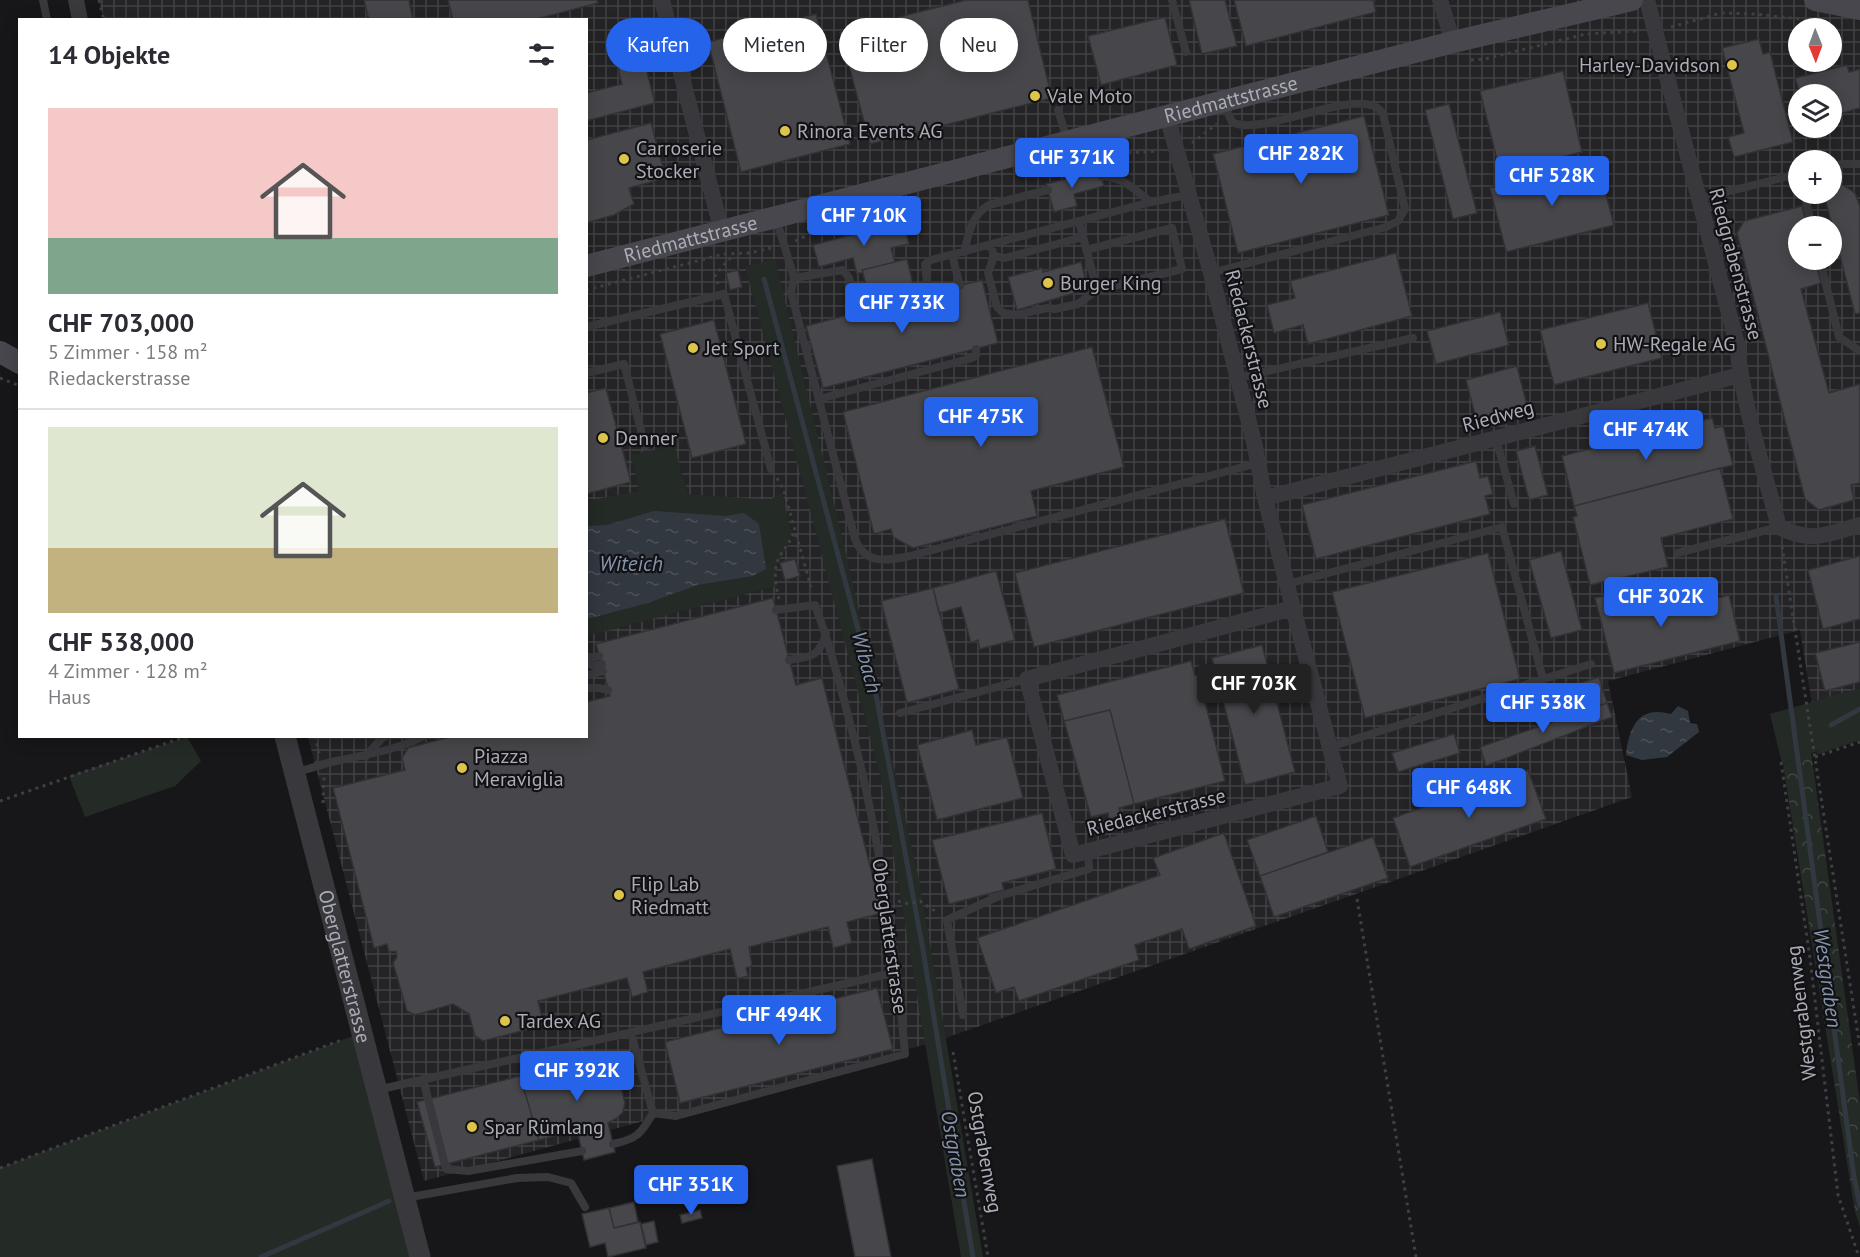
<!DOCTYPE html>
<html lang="de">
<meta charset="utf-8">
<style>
body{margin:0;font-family:"PT Sans",sans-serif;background:#f2f2f3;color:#2b2b33;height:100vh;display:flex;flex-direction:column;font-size:22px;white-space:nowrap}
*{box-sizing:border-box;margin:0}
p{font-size:20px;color:#7c7c81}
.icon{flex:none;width:33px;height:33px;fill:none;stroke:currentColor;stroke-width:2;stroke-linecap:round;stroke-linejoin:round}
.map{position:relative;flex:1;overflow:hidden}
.details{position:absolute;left:18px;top:18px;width:570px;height:720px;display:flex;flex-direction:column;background:#fff;border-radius:0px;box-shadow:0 3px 15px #0003}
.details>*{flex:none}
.hud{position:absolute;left:606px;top:18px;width:570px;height:54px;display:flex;gap:12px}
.needle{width:39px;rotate:179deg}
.buttons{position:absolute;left:1788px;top:18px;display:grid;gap:12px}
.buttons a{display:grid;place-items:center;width:54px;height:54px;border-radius:50%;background:#fff;box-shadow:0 3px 15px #0003;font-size:30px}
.price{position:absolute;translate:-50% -51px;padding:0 14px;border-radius:6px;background:#2563eb;color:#fff;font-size:20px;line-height:39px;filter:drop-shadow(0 2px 3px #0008)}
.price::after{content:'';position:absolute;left:50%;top:36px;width:18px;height:14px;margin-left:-9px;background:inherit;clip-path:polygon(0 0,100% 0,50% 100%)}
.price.active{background:#222;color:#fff}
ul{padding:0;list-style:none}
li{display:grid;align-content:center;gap:12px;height:318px;padding:0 30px}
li+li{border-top:2px solid #e1e1e2}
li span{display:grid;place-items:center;height:186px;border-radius:0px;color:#555}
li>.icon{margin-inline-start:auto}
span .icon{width:108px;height:108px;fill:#fffc;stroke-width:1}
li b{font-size:26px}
h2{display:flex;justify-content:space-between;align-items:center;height:72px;padding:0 30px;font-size:26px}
.chip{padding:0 21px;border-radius:27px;background:#fff;box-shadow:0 3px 15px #0003;font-size:21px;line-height:54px}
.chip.active{background:#2563eb;color:#fff}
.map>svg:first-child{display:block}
.industrial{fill:url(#industrial-grid);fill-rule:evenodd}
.grass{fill:#242a25}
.forest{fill:url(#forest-crowns)}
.water{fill:url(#water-ripples)}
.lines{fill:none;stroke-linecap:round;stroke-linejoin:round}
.stream{stroke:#323840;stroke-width:5}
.building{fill:#47474b;stroke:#323135;stroke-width:1.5}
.path{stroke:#3f3f44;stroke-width:3;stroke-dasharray:3 4.5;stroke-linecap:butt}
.service{stroke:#39393d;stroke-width:8}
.minor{stroke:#39393d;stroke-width:16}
.tertiary{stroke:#39393d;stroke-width:21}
.secondary{stroke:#47474d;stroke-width:22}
.poi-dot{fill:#ddc54b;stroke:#121214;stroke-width:2}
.labels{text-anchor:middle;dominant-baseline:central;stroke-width:4.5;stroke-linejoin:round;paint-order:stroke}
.poi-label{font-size:20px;fill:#abadb7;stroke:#121214;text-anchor:start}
.street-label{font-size:20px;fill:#abadb7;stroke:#121214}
.water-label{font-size:21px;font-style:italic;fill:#8695ae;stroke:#121214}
</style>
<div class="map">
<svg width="1860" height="1257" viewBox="0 0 1860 1257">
<defs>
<pattern id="industrial-grid" width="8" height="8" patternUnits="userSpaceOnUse" patternTransform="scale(1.5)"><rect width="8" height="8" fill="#242326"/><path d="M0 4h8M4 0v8" fill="none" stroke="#414043"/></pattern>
<pattern id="forest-crowns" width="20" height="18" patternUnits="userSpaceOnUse" patternTransform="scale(1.5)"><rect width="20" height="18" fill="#242a25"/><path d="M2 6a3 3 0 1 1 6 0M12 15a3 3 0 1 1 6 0" fill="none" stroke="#414642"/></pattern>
<pattern id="water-ripples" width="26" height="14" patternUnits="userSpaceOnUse" patternTransform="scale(1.5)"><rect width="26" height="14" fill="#323840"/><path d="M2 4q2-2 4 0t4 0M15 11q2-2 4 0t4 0" fill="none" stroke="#4d5259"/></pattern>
</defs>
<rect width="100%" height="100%" fill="#171719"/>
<path class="industrial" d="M99,0H1860V688L1812,704L1800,630L1608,681L1632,797L934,1042L424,1181L308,737L586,736V20H104ZM1798,28H1832V62H1798ZM1798,94H1832V128H1798ZM1798,160H1832V194H1798ZM1798,226H1832V260H1798Z"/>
<path class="grass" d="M775,259L848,562L919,880L983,1257H961L880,775L745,266Z
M674,445L688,494L770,500L782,492L791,533L787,549L778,560L774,587L587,636V501L639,491L631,455Z
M1860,688V740L1816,755L1818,751L1782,764L1770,714Z
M187,737L201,761L175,786L85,817L69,776Z
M361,1033L420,1257H0V1168Z"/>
<path class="forest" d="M1811,752L1860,1103V1227L1855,1212L1783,764Z"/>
<path class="water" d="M654,511L726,516L744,513L759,524L766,569L753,576L697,585L648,603L587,619V526L607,525Z
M1678,706L1688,711L1690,723L1697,724L1699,732L1667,757L1642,760L1626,755C1629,726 1639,705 1671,714Z"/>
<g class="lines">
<path class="stream" d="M764,279L877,700L923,950L973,1257
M1776,596L1854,1177L1860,1206
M1831,725L1860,709
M261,1257L389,1201"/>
</g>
<path class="building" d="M364,0H409L413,20H369Z
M448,0H597L598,3L533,20H453Z
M966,0H1028L1052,98L870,144L840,32Z
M1189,0H1225L1237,46L1202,54Z
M1234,0H1373L1376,12L1246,46Z
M816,14L850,144L741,172L708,42Z
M1165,17L1177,65L1101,85L1088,36Z
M1759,39L1763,54L1770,52L1793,142L1734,157L1728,137L1744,133L1722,48Z
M640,45L655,103L586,121V93L622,84L614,52Z
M1847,65L1849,72L1860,69V108L1832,116V94H1800L1795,78Z
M1563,71L1582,152L1500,172L1480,91Z
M1449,104L1477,213L1453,219L1425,110Z
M1364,116L1389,215L1238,253L1213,154Z
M651,123L666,178L629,188L634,204L614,215L586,223V140Z
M1597,161L1614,225L1506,252L1490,188Z
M1099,170L1104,186L1074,194L1077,206L1054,212L1046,184Z
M1840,183L1855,193L1860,207V313L1855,314L1824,194H1832V186Z
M1802,206L1807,226H1798V260H1815L1821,283L1801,289L1829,393L1860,384V483L1851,485L1854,500L1819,510L1805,499L1737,233L1744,221Z
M903,221L909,244L891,248L895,262L862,270L863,272L857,274L853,258L819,267L813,245Z
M1396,253L1412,316L1308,344L1303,325L1274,333L1267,305L1295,298L1290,281Z
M907,259L913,284L869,296L862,270Z
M1081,262L1088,289L1017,310L1008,277L1042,268L1043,272Z
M738,270L742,287L730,290L726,273Z
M982,280L998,343L823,388L806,326Z
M1648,303L1662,358L1554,385L1540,330Z
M1500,312L1509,345L1436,364L1427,331Z
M714,320L746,444L692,458L660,334Z
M1092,347L1124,467L1031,491L1037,516L913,548L893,537L891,529L874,534L843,412Z
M1517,366L1528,409L1477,422L1466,380Z
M606,388L631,482L586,494V393Z
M1712,418L1715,428L1723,426L1733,465L1574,506L1562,456Z
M1535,446L1548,495L1529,500L1516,451Z
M1476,461L1480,478L1488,476L1493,494L1485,496L1490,514L1316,559L1302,505Z
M1720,468L1733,519L1661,538L1668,567L1590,585L1573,517L1577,516L1574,506Z
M1225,519L1244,593L1034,647L1015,573Z
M1561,551L1582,630L1551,638L1529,560Z
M1488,553L1520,679L1365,718L1332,592Z
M1860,556V619L1823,629L1808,570Z
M795,559L800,576L785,580L780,563Z
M996,571L1015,640L980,649L978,640L971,643L961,607L939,613L933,588Z
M1653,583L1661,613L1729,595L1740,641L1614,673L1595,598Z
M933,588L959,689L907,703L881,601Z
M773,598L796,685L822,678L882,913L847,922L852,943L833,948L828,927L749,947L752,966L746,968L748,976L737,979L730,949L643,972L648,992L632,997L627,978L538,1001L544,1025L483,1041L475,1036L469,1014L453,1004L415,1015L407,1011L393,963L397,957L396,951L389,952L387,944L374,948L333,788L405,770L402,758L408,748L453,736H586V702L610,696L596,644Z
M1860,642V682L1825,691L1815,653Z
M1262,645L1295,772L1245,785L1212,658Z
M1191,661L1195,675L1198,674L1225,781L1134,804L1110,710L1064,721L1057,695Z
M1599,677L1607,703L1553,721L1545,695Z
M1607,703L1612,717L1486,766L1480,747Z
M1110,710L1134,804L1119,808L1121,816L1109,819L1108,813L1091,817L1064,721Z
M972,730L976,745L1007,737L1023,798L937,820L917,745Z
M1454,734L1460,753L1398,772L1392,753Z
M1528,770L1546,819L1410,867L1393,818Z
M1042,813L1056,869L1002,883L1004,890L949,904L932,840Z
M1316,816L1328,852L1260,876L1247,840Z
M1224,833L1256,926L1189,949L1182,929L1135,945L1139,960L1019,1001L1014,987L996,993L977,938L1160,875L1153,858Z
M1373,837L1388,878L1274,917L1260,876Z
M877,988L893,1049L680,1103L665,1042Z
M613,1053L625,1103L623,1112L617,1118L608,1123L615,1152L584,1160L577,1130L539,1140L520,1076Z
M520,1076L539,1140L435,1167L417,1102Z
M872,1159L891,1257H855L837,1166Z
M652,1175L655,1188L641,1191L639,1178Z
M634,1202L638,1222L614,1228L609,1208Z
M609,1208L614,1228L640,1222L646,1248L608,1257L605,1243L590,1247L582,1214Z
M700,1210L702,1218L682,1223L680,1215Z
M654,1221L658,1242L646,1245L641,1224Z"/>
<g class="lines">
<path class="path" d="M99,0L104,20
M1671,27L1721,13L1754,14L1809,20
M1471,60L1485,59L1586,34L1638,31
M1192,143L1217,124
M1106,154L1159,151
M795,241L830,225
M718,284L715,275L734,254
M586,290L724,254L750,253L771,248
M0,378L20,386
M777,478L784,491L811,587
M1782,546L1860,1048
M779,599C776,588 773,571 778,560C783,549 791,542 795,530
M315,736L319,753
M1815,757L1860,742
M1781,762L1810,958L1838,1195L1859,1257
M0,801L187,736
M323,803L324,777
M1357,899L1416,1257
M898,901L909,904L920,901L938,913
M953,1052L988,1257
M0,1168L344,1039"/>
<path class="service" d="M43,0L47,20
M1172,0L1186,52
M1058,110L1067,140
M1832,166L1842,164H1860
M1102,177C1121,175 1137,192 1151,202
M1804,194L1812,226
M1698,199L1798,174
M776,218L794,278L843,270L849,278L857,301L866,303L924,287L927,283L925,264L931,260L1151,202L1188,195
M991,245L994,256L988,273L997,307L1003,313L1016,315L1047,308L1055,309L1078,304L1097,290L1079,221
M1086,250L1172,228L1182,269L1097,290
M964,252C969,234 971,215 989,205L1048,190
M952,255L960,286
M994,256L1005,258L1083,237
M1820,260L1839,337L1860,351
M1211,273L1386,227L1398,221L1405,209L1383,114C1366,81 1261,139 1232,122L1223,102
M794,278L791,292L855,539C865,565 887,561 910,556L1258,463
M586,327L724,294L771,469
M586,373L624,364L645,446
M1237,378L1413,338
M819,399L972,358L976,356V349
M1496,439L1514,504
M1677,553L1779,527
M1287,584L1502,527L1543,679
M586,658L599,656
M789,660C812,656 818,658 826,634
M586,662L594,666L602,664
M586,676L603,671
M586,688H599L608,690
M900,713L1027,679
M1330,747L1591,664
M366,756L382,738L386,736
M295,773C308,769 322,764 336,761C368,754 394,751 424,736
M963,1015L947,920L999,896L1089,869L1088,851
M423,1079L446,1169L468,1171L582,1151
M377,1090L897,972
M653,1113L676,1116L905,1054C895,941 878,829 849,719C839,680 829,642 815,605L776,610
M613,1144C637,1139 641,1134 653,1113L631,1033
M405,1198L517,1178L548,1177L571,1183L585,1207"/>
<path class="minor" d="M76,0L80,20
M662,0L722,232
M1440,0L1453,42
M1647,0L1737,344C1743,406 1763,467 1779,527C1813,544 1826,534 1860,525
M1167,116L1211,273L1254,442L1265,498L1293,608L1340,786L1073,855L1027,679L1293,608
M1265,498L1740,375"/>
<path class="tertiary" id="s1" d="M285,736L420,1257"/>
<g class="secondary">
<path d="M1815,0L1860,9"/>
<path id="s2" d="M586,266L1453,42L1632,0"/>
<path d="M0,352L20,363"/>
</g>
</g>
<g class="poi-dot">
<circle cx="1732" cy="65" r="6"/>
<circle cx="1035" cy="96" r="6"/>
<circle cx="785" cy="131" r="6"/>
<circle cx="624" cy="159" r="6"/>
<circle cx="1048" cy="283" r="6"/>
<circle cx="1601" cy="344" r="6"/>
<circle cx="693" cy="348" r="6"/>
<circle cx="603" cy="438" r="6"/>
<circle cx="462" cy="768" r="6"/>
<circle cx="619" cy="895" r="6"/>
<circle cx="505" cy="1021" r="6"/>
<circle cx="472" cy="1127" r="6"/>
</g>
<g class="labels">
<g class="poi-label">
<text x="1720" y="65" text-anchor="end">Harley-Davidson</text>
<text x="1047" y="96">Vale Moto</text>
<text x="797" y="131">Rinora Events AG</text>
<text x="636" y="148">Carroserie<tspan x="636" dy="23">Stocker</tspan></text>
<text x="1060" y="283">Burger King</text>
<text x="1613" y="344">HW-Regale AG</text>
<text x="705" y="348">Jet Sport</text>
<text x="615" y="438">Denner</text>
<text x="474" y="756">Piazza<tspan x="474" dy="23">Meraviglia</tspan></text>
<text x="631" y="884">Flip Lab<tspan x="631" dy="23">Riedmatt</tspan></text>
<text x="517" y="1021">Tardex AG</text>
<text x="484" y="1127">Spar Rümlang</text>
</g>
<g class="street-label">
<text stroke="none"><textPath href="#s2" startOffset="666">Riedmattstrasse</textPath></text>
<text stroke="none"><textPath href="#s2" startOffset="108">Riedmattstrasse</textPath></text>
<text transform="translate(1736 264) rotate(75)">Riedgrabenstrasse</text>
<text transform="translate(1249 339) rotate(76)">Riedackerstrasse</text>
<text transform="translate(1498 416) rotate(-15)">Riedweg</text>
<text transform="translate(1156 812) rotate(-14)">Riedackerstrasse</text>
<text transform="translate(890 936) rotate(82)">Oberglatterstrasse</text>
<text stroke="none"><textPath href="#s1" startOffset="238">Oberglatterstrasse</textPath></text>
<text transform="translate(1801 1013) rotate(-97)">Westgrabenweg</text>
<text transform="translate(985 1152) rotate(80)">Ostgrabenweg</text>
</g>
<g class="water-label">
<text x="631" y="563">Witeich</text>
<text transform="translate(867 662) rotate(75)">Wibach</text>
<text transform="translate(1828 978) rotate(82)">Westgraben</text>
<text transform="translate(956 1154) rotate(80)">Ostgraben</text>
</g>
</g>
</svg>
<div class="buttons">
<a><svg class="needle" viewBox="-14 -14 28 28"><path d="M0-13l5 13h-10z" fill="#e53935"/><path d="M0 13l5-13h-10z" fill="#7c7c81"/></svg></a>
<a><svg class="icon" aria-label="layers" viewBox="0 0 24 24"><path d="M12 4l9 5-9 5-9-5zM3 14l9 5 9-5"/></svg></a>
<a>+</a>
<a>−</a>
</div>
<b class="price" style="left:1301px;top:185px">CHF 282K</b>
<b class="price" style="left:1072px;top:189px">CHF 371K</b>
<b class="price" style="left:1552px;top:207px">CHF 528K</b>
<b class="price" style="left:864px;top:247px">CHF 710K</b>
<b class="price" style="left:902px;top:334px">CHF 733K</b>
<b class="price" style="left:981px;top:448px">CHF 475K</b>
<b class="price" style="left:1646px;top:461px">CHF 474K</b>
<b class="price" style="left:1661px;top:628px">CHF 302K</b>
<b class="price active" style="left:1254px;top:715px">CHF 703K</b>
<b class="price" style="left:1543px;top:734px">CHF 538K</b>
<b class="price" style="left:1469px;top:819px">CHF 648K</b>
<b class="price" style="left:779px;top:1046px">CHF 494K</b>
<b class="price" style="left:577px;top:1102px">CHF 392K</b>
<b class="price" style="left:691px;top:1216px">CHF 351K</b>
<div class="hud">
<a class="chip active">Kaufen</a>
<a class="chip">Mieten</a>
<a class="chip">Filter</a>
<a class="chip">Neu</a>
</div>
<section class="details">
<h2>14 Objekte<svg class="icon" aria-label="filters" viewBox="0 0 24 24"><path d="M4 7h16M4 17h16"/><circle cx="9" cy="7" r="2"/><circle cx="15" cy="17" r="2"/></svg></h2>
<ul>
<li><span style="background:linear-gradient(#f6c9c9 70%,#7fa58c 0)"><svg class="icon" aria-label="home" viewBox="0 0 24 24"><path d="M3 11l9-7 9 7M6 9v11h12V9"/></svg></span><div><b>CHF 703,000</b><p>5 Zimmer · 158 m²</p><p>Riedackerstrasse</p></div></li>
<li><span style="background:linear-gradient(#dfe7d0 65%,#c2b280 0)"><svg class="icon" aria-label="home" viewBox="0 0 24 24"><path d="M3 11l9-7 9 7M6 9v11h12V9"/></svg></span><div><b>CHF 538,000</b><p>4 Zimmer · 128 m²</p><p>Haus</p></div></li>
</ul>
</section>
</div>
